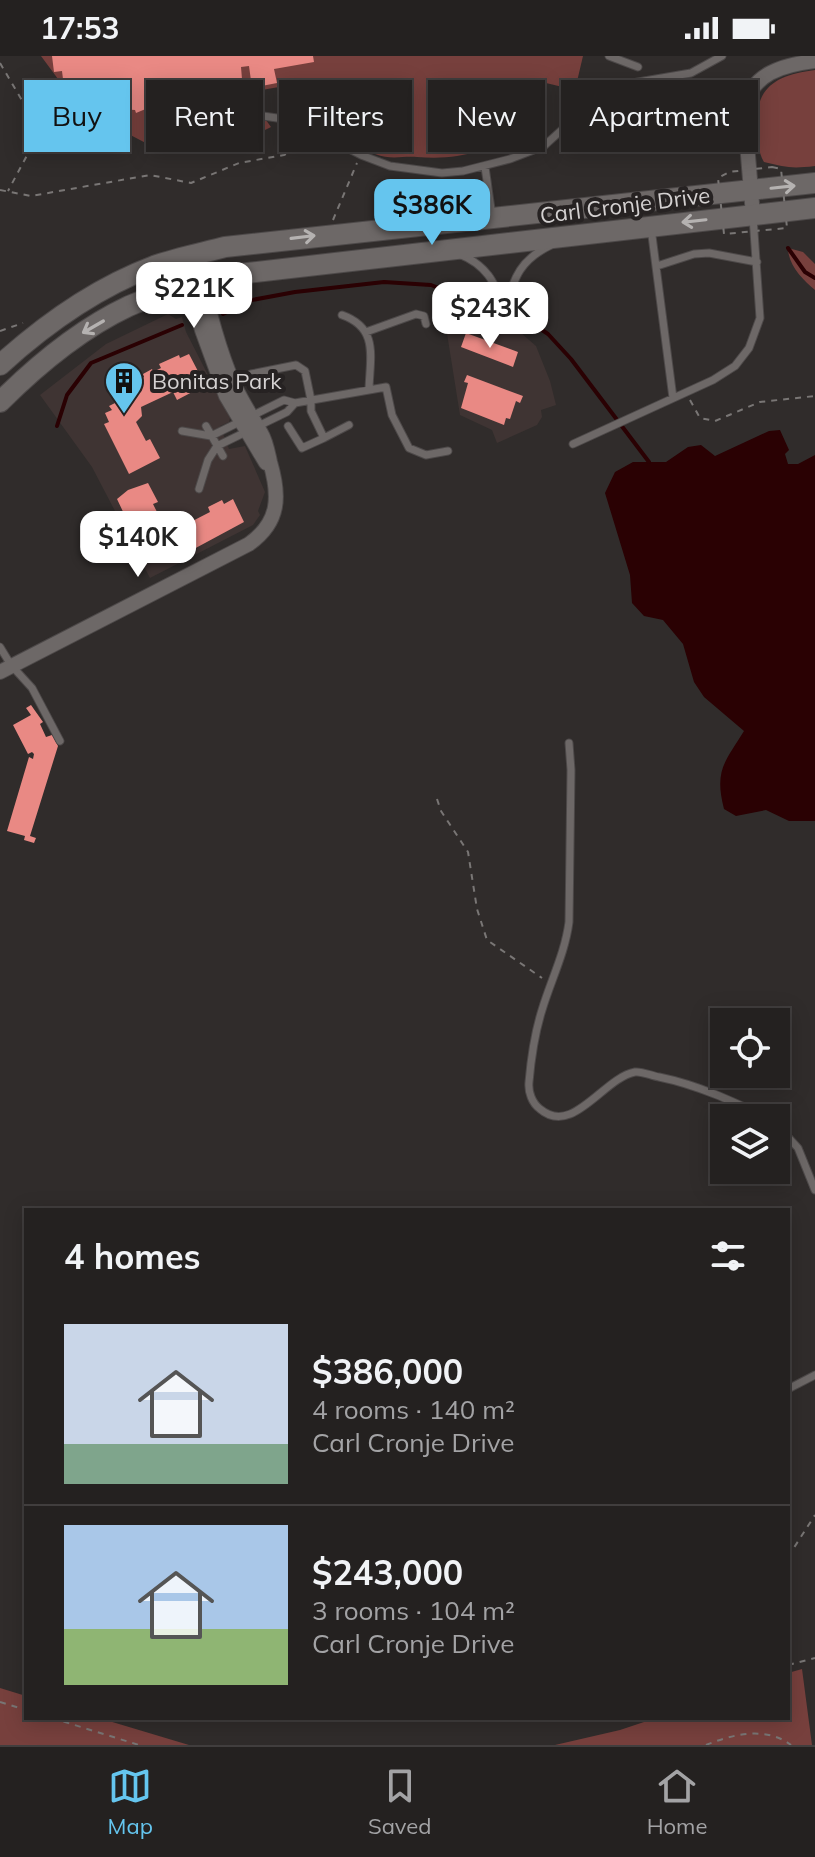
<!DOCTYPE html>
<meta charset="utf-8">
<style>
body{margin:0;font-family:Mulish,sans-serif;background:#302e2d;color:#f1f3f6;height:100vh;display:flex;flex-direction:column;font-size:30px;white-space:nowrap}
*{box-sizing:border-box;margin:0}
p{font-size:26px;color:#a3a3a5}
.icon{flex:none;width:44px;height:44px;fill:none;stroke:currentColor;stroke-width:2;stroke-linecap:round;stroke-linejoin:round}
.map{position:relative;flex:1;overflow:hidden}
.panel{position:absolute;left:24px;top:1152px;width:766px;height:512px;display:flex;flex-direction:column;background:#242120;border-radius:0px;box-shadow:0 4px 20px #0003,0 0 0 2px #413e3e}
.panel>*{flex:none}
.guide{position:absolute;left:24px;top:24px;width:768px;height:72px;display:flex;gap:16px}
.fabs{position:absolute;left:710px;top:952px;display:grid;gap:16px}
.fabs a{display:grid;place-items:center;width:80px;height:80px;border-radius:0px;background:#242120;box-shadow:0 4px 20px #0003,0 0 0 2px #413e3e;font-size:40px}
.price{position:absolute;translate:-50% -68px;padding:0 18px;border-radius:16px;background:#fff;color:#222;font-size:26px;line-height:52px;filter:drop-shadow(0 2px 4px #0008)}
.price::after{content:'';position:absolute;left:50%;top:48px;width:24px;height:18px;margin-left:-12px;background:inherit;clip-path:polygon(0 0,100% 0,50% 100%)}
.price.current{background:#65c5ee;color:#111}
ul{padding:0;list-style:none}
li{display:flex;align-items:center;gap:24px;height:200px;padding:0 40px}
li+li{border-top:2px solid #413e3e}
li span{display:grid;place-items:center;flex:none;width:224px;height:160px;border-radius:0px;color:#555}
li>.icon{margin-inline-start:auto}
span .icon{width:96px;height:96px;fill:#fffc;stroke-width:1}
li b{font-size:34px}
h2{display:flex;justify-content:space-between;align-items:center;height:96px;padding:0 40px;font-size:34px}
.tag{padding:0 28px;border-radius:0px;background:#242120;box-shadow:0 4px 20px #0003,0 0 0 2px #413e3e;font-size:28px;line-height:72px}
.tag.current{background:#65c5ee;color:#111}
.status{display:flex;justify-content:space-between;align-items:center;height:56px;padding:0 40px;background:#242120;direction:ltr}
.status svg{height:22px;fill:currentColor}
.tab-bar{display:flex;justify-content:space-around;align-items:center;height:112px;border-top:2px solid #413e3e;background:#242120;font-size:22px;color:#a3a3a5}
.tab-bar a{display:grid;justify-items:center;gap:4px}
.tab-bar .current{color:#65c5ee}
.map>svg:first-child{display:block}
.built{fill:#3f3433}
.green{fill:#77403d}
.water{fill:#2a0103}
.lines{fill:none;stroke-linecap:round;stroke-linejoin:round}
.stream{stroke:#2a0103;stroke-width:4}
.building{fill:#e98984}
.lane-casing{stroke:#4d4949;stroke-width:9}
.street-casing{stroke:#4d4949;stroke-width:16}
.secondary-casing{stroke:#4d4949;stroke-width:22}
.path{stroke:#797675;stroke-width:2;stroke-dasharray:6 6;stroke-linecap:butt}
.lane{stroke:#6d6867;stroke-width:7}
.street{stroke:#6d6867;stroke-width:14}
.secondary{stroke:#6d6867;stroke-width:20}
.oneway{stroke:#b5b2b1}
.labels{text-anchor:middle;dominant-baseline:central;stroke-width:8;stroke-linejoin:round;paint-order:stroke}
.street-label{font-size:22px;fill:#d4d1d1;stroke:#262222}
.poi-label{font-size:22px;fill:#d4d1d1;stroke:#262222;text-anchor:start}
</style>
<div class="status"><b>17:53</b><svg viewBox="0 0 49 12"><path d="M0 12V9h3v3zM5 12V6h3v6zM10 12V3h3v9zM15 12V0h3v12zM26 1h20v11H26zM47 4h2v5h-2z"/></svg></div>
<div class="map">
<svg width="815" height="1689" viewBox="0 0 815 1689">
<rect width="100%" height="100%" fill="#302c2b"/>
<path class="built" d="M496,251L513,255V270L536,290L550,325L556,349L541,354L542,361L537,369L497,387L492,374L460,359L445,265L459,260L487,257Z
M168,258L176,263L182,261L186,276L230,362L229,366L220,370L229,393L245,390L265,436L258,455L260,459L253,469L150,522L92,411L40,339L106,288Z"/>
<path class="green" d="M41,0H583L575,34L546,27C513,83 484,106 417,101C401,100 391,104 375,98C347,87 320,69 292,58L284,50L279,31L256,35L258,53L271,71L243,85L163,96L115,71L58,23Z
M815,14V110C790,113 786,111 764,106C758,96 758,85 757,74C754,31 776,19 815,14Z
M788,192L803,196L815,208V234C803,224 788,209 788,192Z
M802,1613L812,1689H555L620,1674L656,1662H788V1617Z
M0,1632L26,1640V1662H99L189,1689H0Z"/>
<path class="water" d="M780,374L789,394L785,398L788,408H798L815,399V765H789L766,754L736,760L724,753C714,714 725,706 744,675L704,641L694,626L683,588L663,564L644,560L632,547L630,519L605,437L615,416L633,406H666L688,391L701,389L715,400L769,375Z"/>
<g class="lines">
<path class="stream" d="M788,192L805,216L815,222
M223,258L252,244L295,236L384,226L431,229L490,252
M518,258L548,278L571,303L649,406
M57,370L67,339L91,307L182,269"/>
</g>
<path class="building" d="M52,0H313L314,6L274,13L277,27L252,32L249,10L241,11L242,23L230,25V33L222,34V41L210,43V47L192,48V52H187V49L180,50V54L148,56V52L136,57L135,54L105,52L104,44L96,45L94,37L83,39L81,30L73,31L71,22L63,23L62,15L54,16Z
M466,277L518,296L513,311L461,291Z
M189,298L201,321L192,325L196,334L177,344L173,336L141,351L142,360L136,366L146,385L150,383L160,402L129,418L104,368L109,366L105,357L112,354L109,350L115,347L111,339L114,338L112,333L135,321L137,324L144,321L143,318L152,313L153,316L161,312L159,308L179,299L180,302Z
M467,319L523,340L520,347L516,345L510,363L506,362L504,369L461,352L468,327L464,326Z
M148,427L158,446L153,448L163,468L165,464L178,468L177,473L210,456L208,451L222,444L224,448L233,443L244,466L179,501L178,499L169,503L166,497L161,499L159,494L152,498L148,489L142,492L133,474L136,471L131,460L126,462L117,443L128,434Z
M31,649L43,666L40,668L46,681L52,679L58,690L30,780L36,782L34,787L24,784L25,780L7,775L29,701L33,703L34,698L32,696L28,698L13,669L31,659L26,652Z"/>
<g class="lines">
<g class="lane-casing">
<path id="lane" d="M609,0L638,11
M177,63L256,59L284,63L306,71L361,99L390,110L442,117L463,115L510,103L544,90L609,31L691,17L722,0
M485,111L492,160
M651,172L673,342
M459,198C487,209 494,226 505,252
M657,210L694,198L709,197L757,206
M505,252C515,220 520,204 551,189
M342,259C379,272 370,301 369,333
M366,276L416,258L424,260L426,268
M251,318L296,309L305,315L311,344V355L324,382L302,392L288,370
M206,370L223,400
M182,375L211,380L284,344L295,347L386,331L392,359L409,392L426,399L448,395
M324,382L349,369
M573,388L713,324L735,310L749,292L760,262L753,161
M199,433L208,404L217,390L287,356L295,347
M0,591L11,609L32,632L60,685
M569,687L571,714L569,866C565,897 551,924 542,954C535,976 531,1003 529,1026C528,1036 532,1047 540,1053C573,1081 603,1022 635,1016C642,1015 652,1020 659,1021C698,1029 732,1045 768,1062
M776,1068L798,1092L815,1134
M788,1333L815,1319"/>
</g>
<g class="street-casing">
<path id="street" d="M753,159L744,52C752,17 783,9 815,5
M181,202L202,274L226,340L266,407
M0,616L249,488C280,466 280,440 270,406C268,397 266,385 261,377C250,357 237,339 229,317C214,278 205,239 196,198"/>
</g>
<g class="secondary-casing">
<path id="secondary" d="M0,309C44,269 98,231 154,210C177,202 202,197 225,191L815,127
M0,346C38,308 80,273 129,250C161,236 196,228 230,219L815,152"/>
</g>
<path class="path" d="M0,7L40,75L8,135
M772,111L781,113L787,172L724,178L718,122L729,116Z
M0,134L31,140L150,119L191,127L239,107L284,99L303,91
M333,164L357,107
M0,275L23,267
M690,344L700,362L715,365L760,346L815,340
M437,743L441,755L468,796L477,853L487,884L542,922
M788,1501L815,1459
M788,1609L815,1602
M0,1646L26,1654
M52,1662L139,1689
M706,1689C733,1678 766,1670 791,1689"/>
<use href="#lane" class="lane"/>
<use href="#street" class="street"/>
<use href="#secondary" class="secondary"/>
</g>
<defs><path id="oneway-shaft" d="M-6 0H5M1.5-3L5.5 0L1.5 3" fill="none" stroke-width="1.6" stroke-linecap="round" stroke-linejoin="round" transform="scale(2)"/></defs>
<g class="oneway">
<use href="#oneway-shaft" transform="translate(783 131) rotate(-6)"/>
<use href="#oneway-shaft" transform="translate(694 165) rotate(174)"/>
<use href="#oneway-shaft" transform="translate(303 181) rotate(-7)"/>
<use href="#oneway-shaft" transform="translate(93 271) rotate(150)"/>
</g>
<defs>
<g id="building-pin" transform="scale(2)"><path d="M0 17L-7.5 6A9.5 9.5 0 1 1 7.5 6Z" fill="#65c5ee" stroke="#262222"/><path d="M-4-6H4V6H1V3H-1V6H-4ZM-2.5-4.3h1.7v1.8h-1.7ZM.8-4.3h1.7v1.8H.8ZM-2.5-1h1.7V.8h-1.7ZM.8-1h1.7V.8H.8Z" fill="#111"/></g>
</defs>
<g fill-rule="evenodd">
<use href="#building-pin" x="124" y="325"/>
</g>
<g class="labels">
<g class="street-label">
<text transform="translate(625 149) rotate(-7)">Carl Cronje Drive</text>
</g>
<g class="poi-label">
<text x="152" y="325">Bonitas Park</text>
</g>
</g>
</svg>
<div class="fabs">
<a><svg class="icon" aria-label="locate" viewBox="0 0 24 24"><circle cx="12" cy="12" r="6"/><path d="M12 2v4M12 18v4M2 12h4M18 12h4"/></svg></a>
<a><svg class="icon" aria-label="layers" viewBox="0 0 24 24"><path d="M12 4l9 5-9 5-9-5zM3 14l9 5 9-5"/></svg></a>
</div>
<b class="price current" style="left:432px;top:191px">$386K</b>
<b class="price" style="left:194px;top:274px">$221K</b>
<b class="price" style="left:490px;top:294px">$243K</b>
<b class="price" style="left:138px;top:523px">$140K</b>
<div class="guide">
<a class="tag current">Buy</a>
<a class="tag">Rent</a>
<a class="tag">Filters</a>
<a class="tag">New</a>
<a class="tag">Apartment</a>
</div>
<section class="panel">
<h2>4 homes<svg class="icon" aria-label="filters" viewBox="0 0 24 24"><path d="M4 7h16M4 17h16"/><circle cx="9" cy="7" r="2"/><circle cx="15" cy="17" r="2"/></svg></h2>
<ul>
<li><span style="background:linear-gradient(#c9d6e8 75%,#7fa58c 0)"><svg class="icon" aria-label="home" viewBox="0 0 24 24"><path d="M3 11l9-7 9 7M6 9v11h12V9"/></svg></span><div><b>$386,000</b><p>4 rooms · 140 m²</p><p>Carl Cronje Drive</p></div></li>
<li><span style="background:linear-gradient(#a9c7e8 65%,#8fb573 0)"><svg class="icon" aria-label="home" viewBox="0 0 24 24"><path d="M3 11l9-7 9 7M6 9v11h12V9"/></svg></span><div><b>$243,000</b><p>3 rooms · 104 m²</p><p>Carl Cronje Drive</p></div></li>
</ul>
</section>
</div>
<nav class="tab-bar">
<a class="current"><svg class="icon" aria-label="map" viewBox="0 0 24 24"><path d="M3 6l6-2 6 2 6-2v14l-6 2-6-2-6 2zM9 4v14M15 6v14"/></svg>Map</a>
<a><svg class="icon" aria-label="saved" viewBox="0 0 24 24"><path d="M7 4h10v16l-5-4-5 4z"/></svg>Saved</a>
<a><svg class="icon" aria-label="home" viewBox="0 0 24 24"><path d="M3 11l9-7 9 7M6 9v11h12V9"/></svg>Home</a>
</nav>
